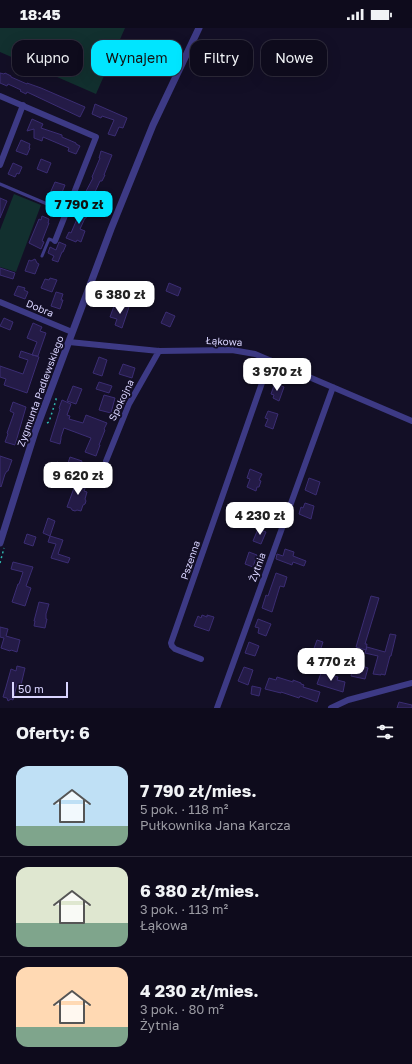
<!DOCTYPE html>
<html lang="pl">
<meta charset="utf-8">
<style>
body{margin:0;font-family:"Golos Text",sans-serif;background:#1c1929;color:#f1f3f6;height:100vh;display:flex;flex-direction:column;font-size:15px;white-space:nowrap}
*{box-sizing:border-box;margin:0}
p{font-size:13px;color:#9b9ba3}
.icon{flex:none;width:22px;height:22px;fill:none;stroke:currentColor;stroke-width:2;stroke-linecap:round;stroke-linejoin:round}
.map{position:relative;height:680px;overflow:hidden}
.details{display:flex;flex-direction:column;background:#0e0b1c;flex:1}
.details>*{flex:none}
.hud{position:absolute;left:12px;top:12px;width:388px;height:36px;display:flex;gap:8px}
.scale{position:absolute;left:12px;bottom:10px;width:56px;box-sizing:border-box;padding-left:4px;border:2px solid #d9d4ff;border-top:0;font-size:11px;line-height:14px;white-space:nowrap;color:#d9d4ff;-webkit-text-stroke:3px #130f26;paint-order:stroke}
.price{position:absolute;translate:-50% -34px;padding:0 9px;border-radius:8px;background:#fff;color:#222;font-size:13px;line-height:26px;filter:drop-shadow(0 1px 2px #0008)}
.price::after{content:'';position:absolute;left:50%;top:24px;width:12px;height:9px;margin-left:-6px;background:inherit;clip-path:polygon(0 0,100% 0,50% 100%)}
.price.active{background:#00e5ff;color:#111}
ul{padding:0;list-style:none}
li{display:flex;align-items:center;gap:12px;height:100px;padding:0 16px}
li+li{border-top:1px solid #2e2b3b}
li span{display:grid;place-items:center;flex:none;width:112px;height:80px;border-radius:12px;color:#555}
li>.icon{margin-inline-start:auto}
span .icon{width:48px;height:48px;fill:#fffc;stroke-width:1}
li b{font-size:17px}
h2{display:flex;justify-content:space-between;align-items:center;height:48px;padding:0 16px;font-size:17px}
.pill{padding:0 14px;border-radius:12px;background:#0e0b1c;box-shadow:0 4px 16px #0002,0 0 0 1px #2e2b3b;font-size:14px;line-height:36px}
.pill.active{background:#00e5ff;color:#111}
.status{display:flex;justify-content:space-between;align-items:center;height:28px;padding:0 20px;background:#0e0b1c;direction:ltr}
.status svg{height:11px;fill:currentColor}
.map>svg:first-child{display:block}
.green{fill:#12302f}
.building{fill:#241b47;stroke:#3b2d73}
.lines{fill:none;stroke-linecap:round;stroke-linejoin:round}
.path{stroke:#2fb8b0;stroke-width:1.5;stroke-dasharray:2 3;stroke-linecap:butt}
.service{stroke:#3d3a85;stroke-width:3}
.minor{stroke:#3d3a85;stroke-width:6}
.tertiary{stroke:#3d3a85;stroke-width:7}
.labels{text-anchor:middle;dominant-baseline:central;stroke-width:4;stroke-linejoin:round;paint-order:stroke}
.street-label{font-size:10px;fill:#d9d4ff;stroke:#130f26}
</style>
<div class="status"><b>18:45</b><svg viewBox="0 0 49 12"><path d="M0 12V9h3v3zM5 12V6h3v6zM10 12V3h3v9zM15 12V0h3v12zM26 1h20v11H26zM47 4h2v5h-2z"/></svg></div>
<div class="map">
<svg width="412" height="680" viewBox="0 0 412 680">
<rect width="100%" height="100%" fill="#130f26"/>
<path class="green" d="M0,0H125L96,66L0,24Z
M14,166L41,177L16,244L0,239V202Z"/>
<path class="building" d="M0,45L4,46L5,45L11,48V49L27,56V55L41,60L85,79L80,89L27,64L26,66L20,63L21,62L8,56L7,58L0,55Z
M95,76L127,90L123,100L119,99L115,108L108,106L114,92L102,88L101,90L92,86Z
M32,91L43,96L41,100L62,107V109L76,115V116L80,118L76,126L68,123L69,120L43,109L42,113L34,110V101L27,103Z
M21,112L30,116L29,120H30L27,127L16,123Z
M101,123L112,127L104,147H105L102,153H100L95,164H97L94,171L92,170L91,174L84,171L85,168L84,167L93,150L92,149L100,130H99Z
M41,131L51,135L47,145L37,141Z
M13,135L22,139L19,146L17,145L15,149L8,146Z
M55,154L65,157L61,167L51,163Z
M0,170L7,173L0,190Z
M81,177L89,179L87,183L89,184L86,190H85L80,201L85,203L81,214L77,212L76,214L66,210L69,204L71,205L77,191L76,190L78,187L76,186Z
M42,188L49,191L48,195H49L42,213L44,214L41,221L29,215L39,191L41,192Z
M59,214L66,217L63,224H62L58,234L52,232L54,228L48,225L50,219L56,222Z
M35,231L37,235L39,236L35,246L25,243L29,232L31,233Z
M0,240L15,245L13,251L0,247Z
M50,250L57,252L52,264L41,260L45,251L49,252Z
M169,255L181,260L178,268L166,263Z
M18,258L25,260L24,262L28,264L25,271L14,267Z
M56,264L63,266L61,272H63L60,281L51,278Z
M120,276L129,279L122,300L115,297L117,291L110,289L114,278L119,280Z
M166,284L175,288L170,299L161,295Z
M4,290L13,294L10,302L0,298Z
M33,295L42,299L40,303L46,305L38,328L32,327L37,314L27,310Z
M21,323L39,329L27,365L4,357L6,351L0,349V338L23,346L28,332L19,329Z
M99,329L107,332L102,348L93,345Z
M123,336L135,340L132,350L119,346Z
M99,354L112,358L109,365L96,361Z
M275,355L284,359L279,373L273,370L274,367L271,366Z
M73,358L82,361L76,376L67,373Z
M104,367L115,370L111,385L99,382Z
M62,372L71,376L67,387L70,388L69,391L83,395L86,387L107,395L104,401L105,402L99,417H100L96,428L85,424L91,410L64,400L61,409V411L60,416L50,413L60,381L59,380Z
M13,374L26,379L15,417L5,414L8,406L7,405L14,385L10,383Z
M268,383L278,386L273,401L265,398L268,391L265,390Z
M0,428L12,432L8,443H7L5,446L1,459L0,458Z
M70,429L82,433L79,442L67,438Z
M57,434L65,437L59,454L51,451Z
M250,441L262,446L259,452L261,453L259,459H257L256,463L247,459L250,451L247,450Z
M80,450L88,452L84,463L87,464L85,471L86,473L85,476L83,477L81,483L77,482L75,483L72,482L71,480L67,479L74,460L77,461Z
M309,450L320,454L316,467L305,462Z
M305,475L314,478L311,491L299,486L301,479L303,480Z
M266,477L274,480L270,492L262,489Z
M48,490L55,493L50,508L43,505Z
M258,501L266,504L261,516L253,513Z
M27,506L36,509L33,518L24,515Z
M50,508L63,512L58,526L70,530L68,535L51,530L56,516L48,514Z
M285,521L294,524L293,528L306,533L304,538L293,534L292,537L276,531L277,526L283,528Z
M249,524L257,527L253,539L245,536Z
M13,534L33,539L26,558L31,560L25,578L12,574L18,556H19L23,544L11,541Z
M276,545L287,549L284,559L280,558L272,584L262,580L266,567L268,568Z
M371,568L379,570L365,616H367L366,622L356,619Z
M39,574L49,576L46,586V591H47L45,600L34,598L35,593H34Z
M202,587L207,589V587L214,589L209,603L194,598L198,588L201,590Z
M258,591L271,596L266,608L258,605L259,600L255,599Z
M0,599L8,601L6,608L20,612L17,624L11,622L10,623L1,620L4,610L0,609Z
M390,606L396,607L391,628H390L385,647L381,646V647L373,646L378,628L365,625L367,619L385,624Z
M317,612L323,614L318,629L312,626Z
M249,614L259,618L255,628L245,625Z
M346,633L368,640L365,651L351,648L352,644L344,641Z
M17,638L25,640L21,657L17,656L13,672L11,671L8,673L7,670L3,669L6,659L11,641L16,643Z
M244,639L253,642L248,657L238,653Z
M321,645L338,649L337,652L345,654L343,664L317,656Z
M277,649L293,654V652L301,655V656L304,657L303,659L320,664L317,674L300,668L299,670L281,664V665L265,661L269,650L276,652Z
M252,658L261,660L259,668L251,666Z
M399,674L412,677V680H397Z"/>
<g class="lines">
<path class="path" d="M33,386L45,350L49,347
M47,395L49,394L56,372V370
M0,535L4,520"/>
<path class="service" d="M0,156L66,184
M72,170L89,176
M42,228L49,211L54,213"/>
<path class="minor" d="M0,68L96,109L55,213
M0,137L23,77
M0,274L72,304
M69,314L159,323L232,322L255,326L412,393
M106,433L129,376L159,323
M201,631L175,621L172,618L171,615L270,332
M217,680L333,359
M331,680L348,672L412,655"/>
<path class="tertiary" d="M0,515L35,404L111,201L153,97L199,0"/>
</g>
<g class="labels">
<g class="street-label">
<text transform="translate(40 280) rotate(23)">Dobra</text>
<text transform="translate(224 313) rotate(3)">Łąkowa</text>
<text transform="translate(40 363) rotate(-70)">Zygmunta Padlewskiego</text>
<text transform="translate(121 372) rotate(-64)">Spokojna</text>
<text transform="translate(190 532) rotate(-71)">Pszenna</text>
<text transform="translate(257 539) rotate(-70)">Żytnia</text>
</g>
</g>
</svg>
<div class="scale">50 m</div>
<b class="price active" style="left:79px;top:197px">7 790 zł</b>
<b class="price" style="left:120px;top:287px">6 380 zł</b>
<b class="price" style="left:277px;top:364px">3 970 zł</b>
<b class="price" style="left:78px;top:468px">9 620 zł</b>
<b class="price" style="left:260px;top:508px">4 230 zł</b>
<b class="price" style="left:331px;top:654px">4 770 zł</b>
<div class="hud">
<a class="pill">Kupno</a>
<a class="pill active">Wynajem</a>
<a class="pill">Filtry</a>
<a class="pill">Nowe</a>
</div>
</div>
<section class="details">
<h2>Oferty: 6<svg class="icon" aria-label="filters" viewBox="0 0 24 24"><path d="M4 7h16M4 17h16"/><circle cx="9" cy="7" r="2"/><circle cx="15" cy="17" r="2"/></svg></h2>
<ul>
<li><span style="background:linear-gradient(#bfe0f5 75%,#7fa58c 0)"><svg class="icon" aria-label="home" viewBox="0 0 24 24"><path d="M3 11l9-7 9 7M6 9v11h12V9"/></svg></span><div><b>7 790 zł/mies.</b><p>5 pok. · 118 m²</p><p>Pułkownika Jana Karcza</p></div></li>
<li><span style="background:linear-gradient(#dfe7d0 70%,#7fa58c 0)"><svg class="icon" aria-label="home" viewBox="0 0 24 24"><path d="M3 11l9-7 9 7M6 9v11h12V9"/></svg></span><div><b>6 380 zł/mies.</b><p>3 pok. · 113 m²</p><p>Łąkowa</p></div></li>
<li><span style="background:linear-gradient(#ffd9b3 75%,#7fa58c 0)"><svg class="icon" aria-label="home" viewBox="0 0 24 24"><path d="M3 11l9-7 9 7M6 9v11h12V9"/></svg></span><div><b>4 230 zł/mies.</b><p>3 pok. · 80 m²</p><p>Żytnia</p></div></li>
</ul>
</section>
